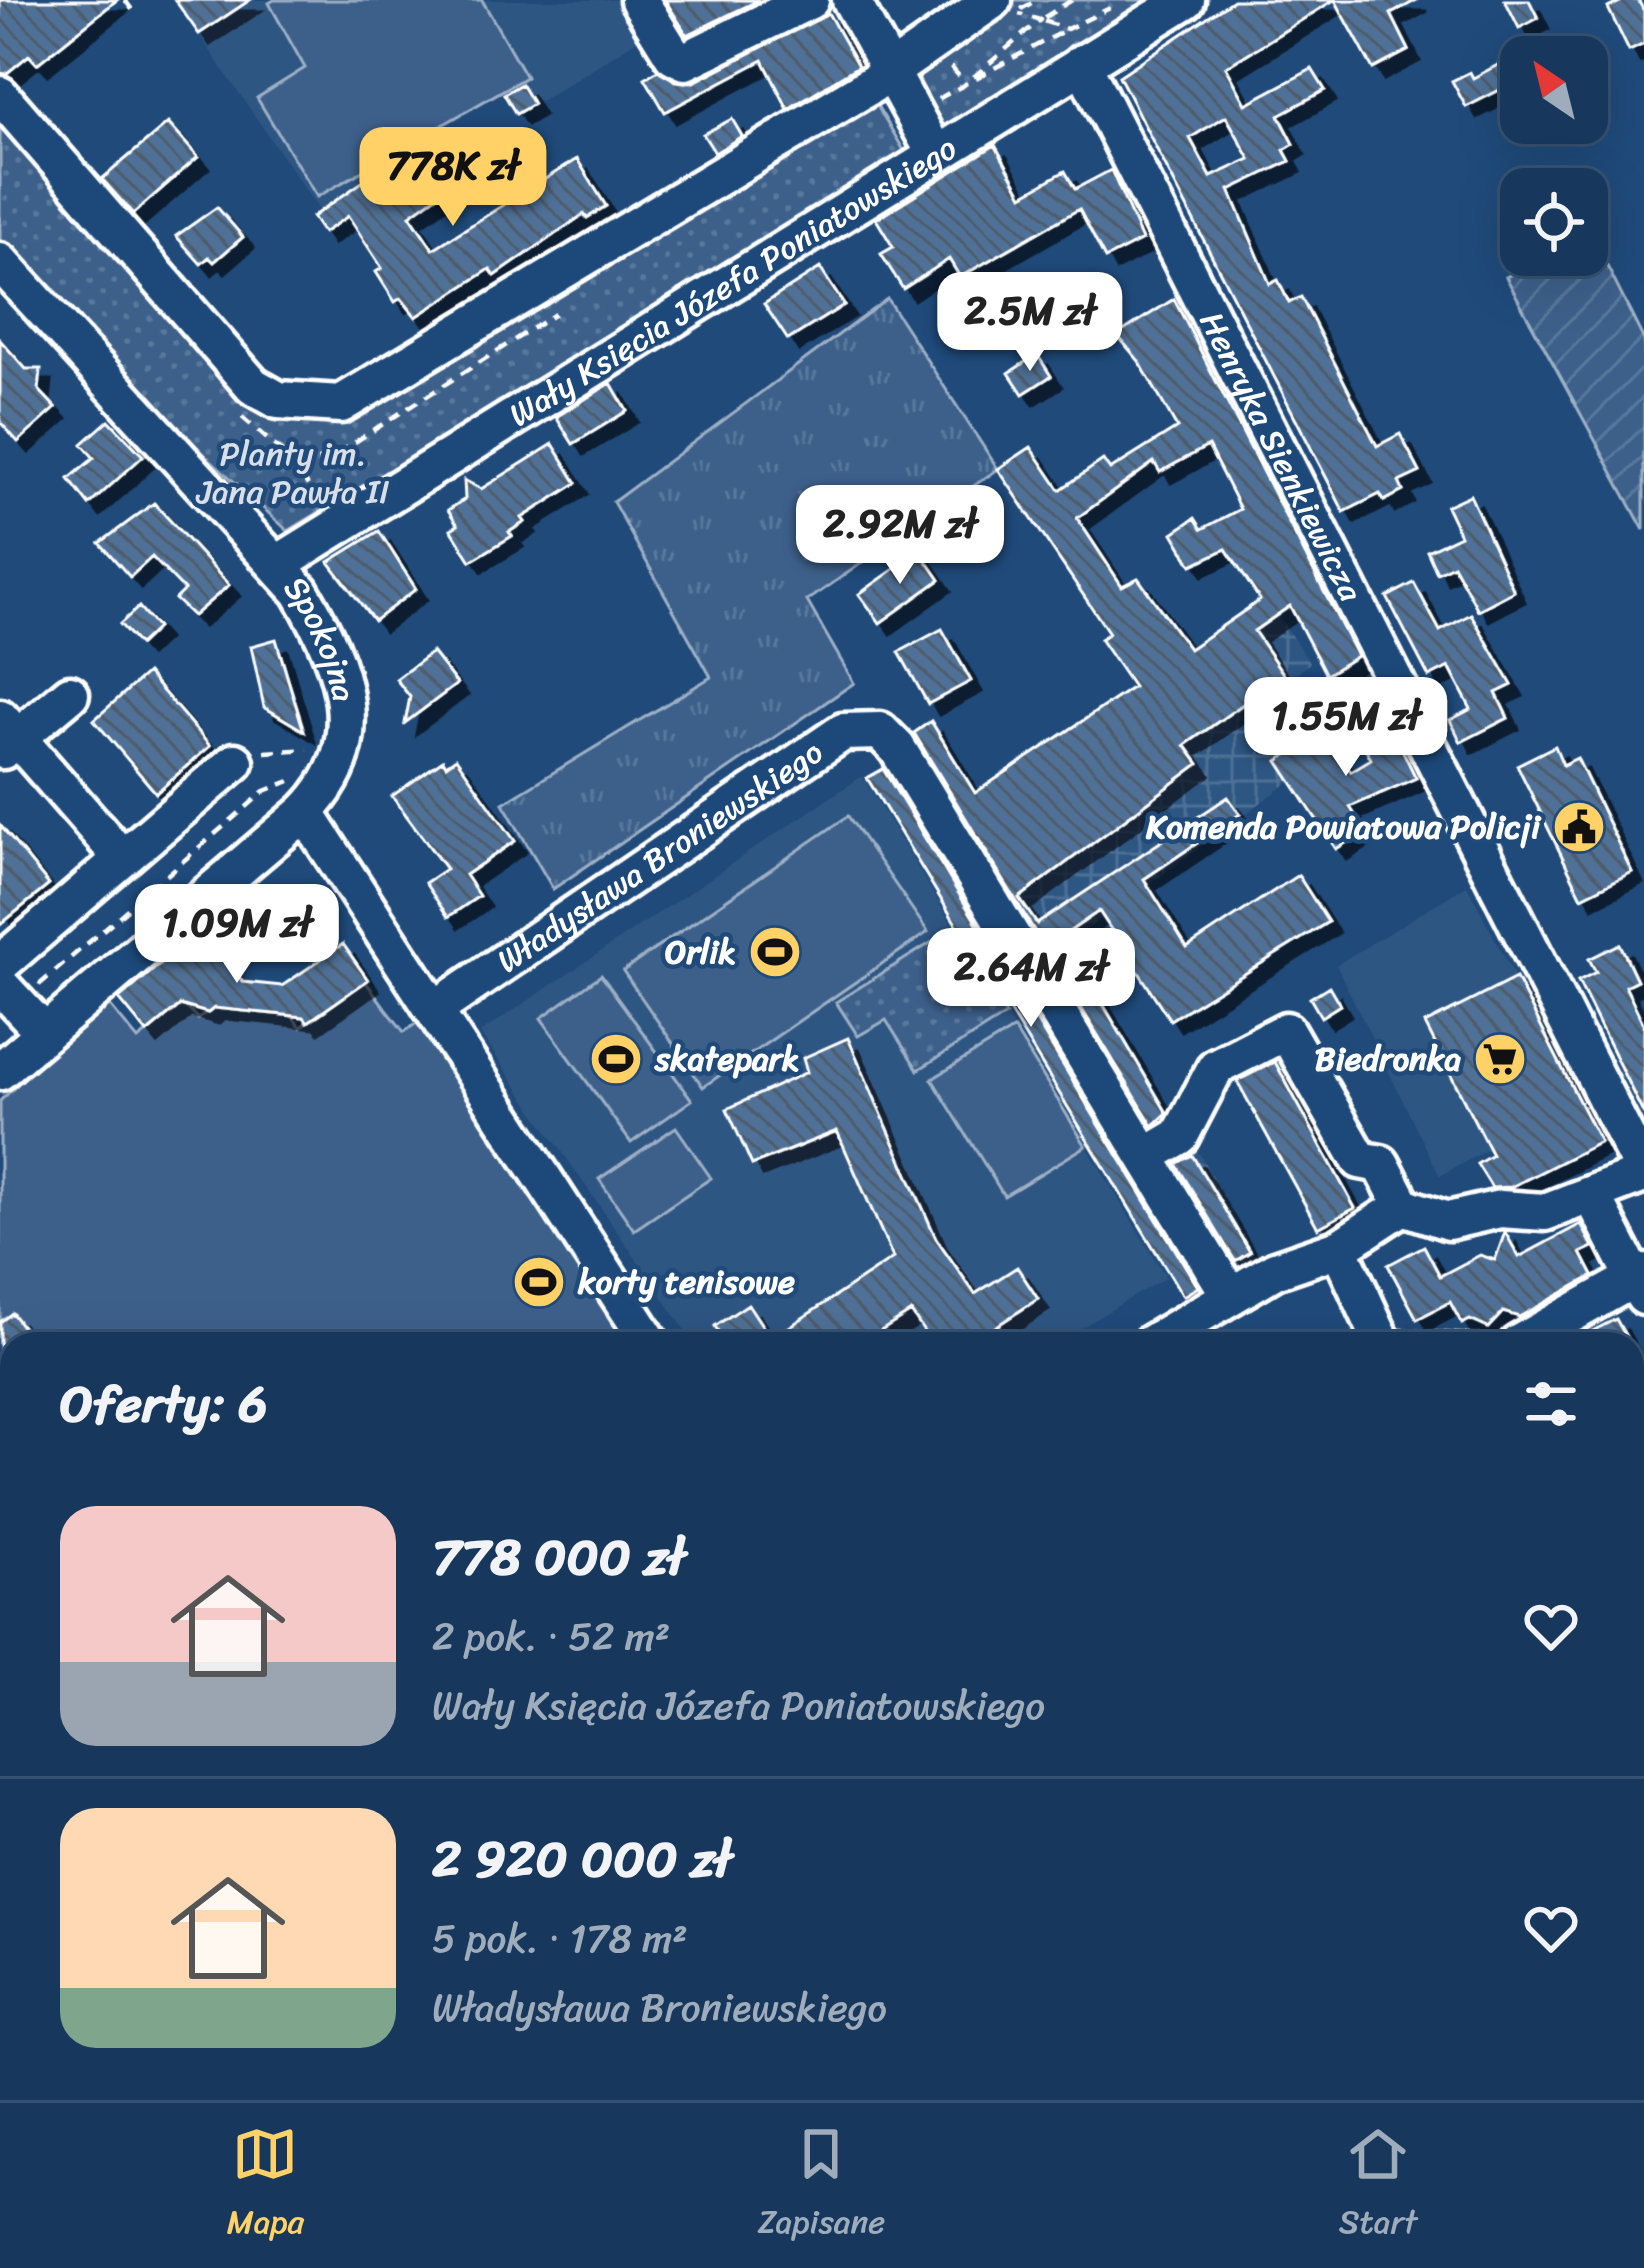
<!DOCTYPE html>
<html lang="pl">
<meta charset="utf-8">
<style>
body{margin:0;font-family:Sriracha,sans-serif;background:#203f62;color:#f1f3f6;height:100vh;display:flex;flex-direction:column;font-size:45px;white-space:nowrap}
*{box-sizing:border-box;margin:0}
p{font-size:39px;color:#9eacbb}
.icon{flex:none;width:66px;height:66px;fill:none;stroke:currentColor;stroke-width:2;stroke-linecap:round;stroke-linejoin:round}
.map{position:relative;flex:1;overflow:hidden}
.sheet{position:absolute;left:0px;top:1332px;width:1644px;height:768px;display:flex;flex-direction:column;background:#17385c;border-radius:36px 36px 0 0;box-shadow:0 12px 48px #0002,0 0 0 3px #365272}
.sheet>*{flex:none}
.needle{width:78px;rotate:325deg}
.tools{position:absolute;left:1500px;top:36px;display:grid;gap:24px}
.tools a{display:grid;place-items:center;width:108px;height:108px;border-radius:24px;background:#17385c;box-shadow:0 12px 48px #0002,0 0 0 3px #365272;font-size:60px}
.price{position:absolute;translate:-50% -102px;padding:0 27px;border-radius:24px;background:#fff;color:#222;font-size:39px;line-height:78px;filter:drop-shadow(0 3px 6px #0008)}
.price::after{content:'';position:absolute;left:50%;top:72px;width:36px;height:27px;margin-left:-18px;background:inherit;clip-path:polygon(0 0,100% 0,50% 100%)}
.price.selected{background:#ffd166;color:#111}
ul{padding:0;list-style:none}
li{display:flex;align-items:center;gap:36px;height:300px;padding:0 60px}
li+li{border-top:3px solid #365272}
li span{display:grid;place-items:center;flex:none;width:336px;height:240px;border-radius:36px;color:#555}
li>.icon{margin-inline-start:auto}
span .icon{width:144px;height:144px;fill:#fffc;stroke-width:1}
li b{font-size:51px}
h2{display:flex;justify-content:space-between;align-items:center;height:144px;padding:0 60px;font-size:51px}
.tab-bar{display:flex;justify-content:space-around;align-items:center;height:168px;border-top:3px solid #365272;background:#17385c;font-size:33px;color:#9eacbb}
.tab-bar a{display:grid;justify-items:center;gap:6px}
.tab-bar .selected{color:#ffd166}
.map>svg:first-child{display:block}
.built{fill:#2e5683}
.industrial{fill:url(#industrial-grid)}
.grass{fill:url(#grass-tufts);stroke:#9eb0c5;stroke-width:3}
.forest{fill:url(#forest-crowns);stroke:#9eb0c5;stroke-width:3}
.park{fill:url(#park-dots);stroke:#9eb0c5;stroke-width:3}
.garden{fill:url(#garden-furrows);stroke:#9eb0c5;stroke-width:3}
.pitch{fill:#3c618b;stroke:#9eb0c5;stroke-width:3}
.building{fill:url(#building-back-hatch);stroke:#fff;stroke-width:3;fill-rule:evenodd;filter:url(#shadow)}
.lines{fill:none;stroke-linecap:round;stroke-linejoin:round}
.minor-casing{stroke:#fff;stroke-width:45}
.path{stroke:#fff;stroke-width:4.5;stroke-dasharray:12 9;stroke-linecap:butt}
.minor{stroke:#1f4a7a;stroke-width:36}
.labels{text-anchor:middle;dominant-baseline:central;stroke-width:9;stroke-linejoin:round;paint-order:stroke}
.street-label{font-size:33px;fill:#fff;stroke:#1f4a7a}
.park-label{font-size:33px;fill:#d8dfe8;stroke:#1f4a7a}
.poi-label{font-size:33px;font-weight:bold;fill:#fff;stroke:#1f4a7a;text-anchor:end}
</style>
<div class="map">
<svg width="1644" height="2100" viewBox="0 0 1644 2100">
<defs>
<pattern id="industrial-grid" width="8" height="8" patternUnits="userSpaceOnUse" patternTransform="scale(3)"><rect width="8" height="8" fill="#2e5683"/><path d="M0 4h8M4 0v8" fill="none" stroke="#4d6f96"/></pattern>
<pattern id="grass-tufts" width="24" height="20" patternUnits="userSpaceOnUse" patternTransform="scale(3)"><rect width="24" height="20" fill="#3c618b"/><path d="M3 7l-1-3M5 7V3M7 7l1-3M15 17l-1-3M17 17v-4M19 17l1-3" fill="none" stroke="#59799c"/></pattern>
<pattern id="forest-crowns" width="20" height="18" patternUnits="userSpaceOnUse" patternTransform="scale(3)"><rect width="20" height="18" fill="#3c618b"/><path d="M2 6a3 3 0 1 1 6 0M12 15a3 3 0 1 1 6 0" fill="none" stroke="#59799c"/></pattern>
<pattern id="park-dots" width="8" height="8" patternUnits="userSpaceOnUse" patternTransform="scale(3)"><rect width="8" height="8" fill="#3c618b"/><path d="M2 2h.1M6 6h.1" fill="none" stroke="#59799c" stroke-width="1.8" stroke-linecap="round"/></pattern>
<pattern id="garden-furrows" width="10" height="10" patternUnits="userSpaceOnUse" patternTransform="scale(3)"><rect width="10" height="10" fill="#3c618b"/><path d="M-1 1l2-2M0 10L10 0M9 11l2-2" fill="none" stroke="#59799c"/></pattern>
<pattern id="building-back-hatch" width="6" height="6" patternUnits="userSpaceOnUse" patternTransform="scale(3)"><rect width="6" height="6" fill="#507197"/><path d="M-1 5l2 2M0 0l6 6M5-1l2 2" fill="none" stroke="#4e5b6a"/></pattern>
<filter id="shadow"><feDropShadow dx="11" dy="11" stdDeviation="0" flood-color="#0009"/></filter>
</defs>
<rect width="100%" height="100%" fill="#1f4a7a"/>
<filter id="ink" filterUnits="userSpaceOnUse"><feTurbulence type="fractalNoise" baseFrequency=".00833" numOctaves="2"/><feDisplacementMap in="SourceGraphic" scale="24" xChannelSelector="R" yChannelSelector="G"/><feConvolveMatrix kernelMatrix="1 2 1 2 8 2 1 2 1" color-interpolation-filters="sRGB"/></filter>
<g filter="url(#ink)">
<path class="built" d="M250,0H623L644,36L542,100L529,101L518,84L404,149L319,210L200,36Z
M862,776L1166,1277L1054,1344H695L480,1033Z
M1467,885L1575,1093L1586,1095L1440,1176L1336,965Z"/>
<path class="industrial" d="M1269,603L1310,663L1278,688L1293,713L1318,701L1342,744L1065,945L1149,1086L1192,1140L1258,1261L1226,1283L897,748L933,727L979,796Z"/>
<path class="grass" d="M887,299L998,469L807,601L854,683L553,889L503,803L711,677L613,502Z
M1390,1328L1485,1335L1488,1342L1399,1344Z
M0,1902L12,1916V2041L0,2030Z
M67,2088H183L191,2100H73Z"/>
<path class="forest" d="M1644,1956V2100H1613L1612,2088H1632V1966Z
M0,2030L12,2041V2088H67L73,2100H0Z"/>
<path class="park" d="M1015,0H1164L967,121L941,127L914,80L920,65Z
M873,99L908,157L288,531L103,361L0,244V105L259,409C301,427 324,425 366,408Z
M953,929L1006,1015L918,1070L886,1020L858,1036L836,1002Z"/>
<path class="garden" d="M1591,234L1644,340V530L1506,277L1550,255H1587Z"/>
<path class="pitch" d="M274,0H482L526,77L317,197L257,98L305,68L269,3Z
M848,816L928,932L703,1087L623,971Z
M601,975L692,1100L631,1143L541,1018Z
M365,981L404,1032L418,1022L631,1344H12V1488L0,1472V1101L106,1001L138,1040L183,1004L198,1019L213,1007L290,1014L301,1027Z
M1014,1029L1086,1146L1004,1196L932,1079Z
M676,1127L711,1178L634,1230L599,1179Z"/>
<path class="building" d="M0,0H117L37,64L29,55L6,74L0,73Z
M175,0H250L199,34Z
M665,0H759L687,35Z
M1233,0H1334L1226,67L1246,104L1312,69L1325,90L1279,115L1294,144L1284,150L1290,161L1230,190L1270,284L1278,280L1289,303L1301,297L1377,446L1400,434L1420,472L1399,482L1403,491L1384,501L1380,494L1344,512L1119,76ZM1226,116L1250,159L1211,177L1190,138Z
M1335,0H1417L1391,14L1409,50L1373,69Z
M1505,0H1529L1538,18L1519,28Z
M1624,0H1638L1644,11V44L1629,51L1608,8Z
M828,13L858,66L788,109L763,60L665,112L645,78L658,70L676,81L694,82Z
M1511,58L1521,79L1466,107L1452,81L1470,72L1473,78Z
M521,84L533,104L516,114L504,94Z
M732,119L742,136L715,153L703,134Z
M168,123L198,157L133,214L102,179Z
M995,145L1023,195L1065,171L1075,189L1111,170L1142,240L1105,259L1079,209L960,277L949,259L903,289L881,254L893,247L876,219Z
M408,150L438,195L410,215L433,249L577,159L606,206L587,218L584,214L495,276L490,269L416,317L401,298L395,302L376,272L382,268L348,216L323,233L312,217Z
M217,207L243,237L214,262L209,257L201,264L176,236Z
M820,268L844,305L788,340L764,304Z
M1174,299L1357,656L1326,675L1290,606L1254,631L1284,675L1185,745L1199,764L1019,898L1037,924L1228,797L1240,814L1144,879L1187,948L1298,875L1328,922L1170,1020L1099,911L1063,936L1167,1113L1153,1126L914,733L931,721L975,793L1133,687L1100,639L1109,633L998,469L1031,447L1060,490L1103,460L1110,470L1177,428L1139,361L1117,335ZM1208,446L1240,509L1202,529L1195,518L1173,533L1192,565L1226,549L1260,600L1189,649L1138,578L1122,586L1077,518L1154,462L1160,472Z
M0,340L26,369H41L39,390L56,408L18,442L0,422Z
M1037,354L1051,376L1023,394L1009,373Z
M611,383L627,411L573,444L556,417Z
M109,420L143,456L89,505L69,479L94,458L82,444Z
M553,444L577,483L522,518L525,522L509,532L512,536L471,561L451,529L458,525L448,510L465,499L464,480L481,489Z
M1470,495L1514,591L1478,610L1453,565L1437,573L1427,551L1460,535L1446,506Z
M154,503L229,585L193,616L175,599L184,590L152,557L130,577L100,543Z
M379,531L416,589L374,621L329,562Z
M920,551L940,580L880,623L859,594Z
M1414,583L1440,631L1471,614L1512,685L1496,693L1508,718L1461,742L1450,720L1471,709L1449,667L1429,677L1387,597Z
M139,607L157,628L139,645L120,624Z
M942,629L971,681L928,704L899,652Z
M276,639L287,676L304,731L264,707L251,646Z
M432,652L457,684L405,723L410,697L396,679Z
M147,673L210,746L156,793L94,720Z
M1387,719L1416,778L1350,807L1365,831L1336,849L1278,761L1323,731L1351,771L1371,759L1358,734Z
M1555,746L1563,765L1577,758L1632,872L1582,897L1517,765Z
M456,758L515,841L465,875L479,896L448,917L425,883L446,869L392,796L443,760L446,765Z
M883,769L1198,1287L1183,1296L867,778Z
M0,825L49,885L0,925Z
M200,930L243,982L282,986L343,944L368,980L308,1022L304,1017L214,1008L208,1013L180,1005L147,1033L119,999Z
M1620,944L1637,980L1625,986L1644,1025V1115L1578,981L1596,972L1589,959Z
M1516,978L1600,1142L1511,1187L1492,1188L1477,1164L1492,1155L1425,1024Z
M1329,986L1340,1005L1321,1017L1310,998Z
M848,1038L936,1238L975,1294L1017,1267L1038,1299L969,1344H932L911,1312L860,1344H726L715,1326L748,1304L771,1339L893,1258L837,1131L752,1165L727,1109L807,1072L803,1058Z
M1275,1062L1355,1208L1318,1228L1237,1081Z
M1192,1155L1250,1252L1235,1261L1176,1164Z
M1581,1224L1593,1247L1581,1253L1593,1276L1519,1317L1503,1312L1488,1328L1470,1320L1462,1324L1450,1302L1417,1319L1388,1265L1424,1246L1440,1276L1480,1255L1495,1260L1505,1232L1519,1257Z
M12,1313L35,1344H0V1322Z
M1616,1319L1630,1344H1567Z"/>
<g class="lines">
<g class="minor-casing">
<g id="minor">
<path d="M639,0L673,55L685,61L810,0"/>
<path d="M851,0L936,155"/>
<path id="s1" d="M1082,63L1644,1173"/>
<path d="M0,95L253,386L278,400L341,404L874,83L993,0"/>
<path id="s2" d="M0,262L300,591C344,665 374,742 305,812L0,1071"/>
<path id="s3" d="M279,563L1186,0"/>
<path d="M0,718L122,858"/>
<path d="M3,750L70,694"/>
<path d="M305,812L651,1344"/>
<path d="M0,964L235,762"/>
<path d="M0,985L42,1030"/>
<path id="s4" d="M434,1010L843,732L880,731L897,748L1229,1294"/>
<path d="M1146,1156L1180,1136L1216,1067L1286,1031L1360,1160L1381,1164L1403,1206"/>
<path d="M1592,1195L1644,1296"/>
<path d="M1339,1248L1383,1344"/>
<path d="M1150,1344L1275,1270L1339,1248L1403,1206L1448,1221L1500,1209L1545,1212L1644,1174"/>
<path d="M1518,1344L1644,1273"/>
<path d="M0,1501L12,1517"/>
<path d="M1632,1937L1644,1924"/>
<path d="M212,2088L220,2100"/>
<path d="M874,2088L876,2100"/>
<path d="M900,2088L902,2100"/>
<path d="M1195,2088L1214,2100"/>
<path d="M1577,2088L1578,2100"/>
<path d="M1279,2100L1287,2088"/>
</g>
</g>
<path class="path" d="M125,0L133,11
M1072,0L1040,20L1067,29L1110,8
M1021,9L1037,0
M951,67L966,84
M976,78L1067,29
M938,99L964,85L1040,20L1019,14
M242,417L297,465L316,501
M297,465L333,456L555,314
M265,752L307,749
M39,985L265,791L290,781
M0,1374L12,1390
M1632,1666L1644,1659"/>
<use href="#minor" class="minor"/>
</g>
</g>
<defs>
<g id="civic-disc" transform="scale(2.7)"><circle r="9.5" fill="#ffd166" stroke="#1f4a7a"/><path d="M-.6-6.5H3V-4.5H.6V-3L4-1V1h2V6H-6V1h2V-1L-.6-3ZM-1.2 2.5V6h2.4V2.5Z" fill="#111"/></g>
<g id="stadium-disc" transform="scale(2.7)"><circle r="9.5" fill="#ffd166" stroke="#1f4a7a"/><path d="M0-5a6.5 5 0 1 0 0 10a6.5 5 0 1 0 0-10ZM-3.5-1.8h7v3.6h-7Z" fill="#111"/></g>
<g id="supermarket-disc" transform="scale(2.7)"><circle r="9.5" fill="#ffd166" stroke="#1f4a7a"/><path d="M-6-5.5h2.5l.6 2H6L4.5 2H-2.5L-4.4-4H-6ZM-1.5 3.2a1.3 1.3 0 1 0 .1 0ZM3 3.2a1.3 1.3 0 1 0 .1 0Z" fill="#111"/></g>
</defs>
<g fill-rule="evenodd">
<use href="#civic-disc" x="1579" y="827"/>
<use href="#stadium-disc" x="775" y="952"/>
<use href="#stadium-disc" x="616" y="1059"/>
<use href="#supermarket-disc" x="1500" y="1059"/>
<use href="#stadium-disc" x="539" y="1282"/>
</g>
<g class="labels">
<g class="street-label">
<text stroke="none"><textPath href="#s3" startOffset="534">Wały Księcia Józefa Poniatowskiego</textPath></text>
<text stroke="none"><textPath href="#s1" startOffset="441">Henryka Sienkiewicza</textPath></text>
<text stroke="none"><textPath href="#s2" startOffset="498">Spokojna</textPath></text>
<text stroke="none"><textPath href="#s4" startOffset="273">Władysława Broniewskiego</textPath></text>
</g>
<g class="park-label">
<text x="293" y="454">Planty im.<tspan x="293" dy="38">Jana Pawła II</tspan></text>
</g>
<g class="poi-label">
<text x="1540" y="827">Komenda Powiatowa Policji</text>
<text x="736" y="952">Orlik</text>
<text x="655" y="1059" text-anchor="start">skatepark</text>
<text x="1461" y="1059">Biedronka</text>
<text x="578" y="1282" text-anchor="start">korty tenisowe</text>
</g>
</g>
</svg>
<div class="tools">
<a><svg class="needle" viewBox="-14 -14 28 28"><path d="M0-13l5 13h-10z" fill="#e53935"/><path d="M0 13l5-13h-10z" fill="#9eacbb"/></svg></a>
<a><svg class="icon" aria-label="locate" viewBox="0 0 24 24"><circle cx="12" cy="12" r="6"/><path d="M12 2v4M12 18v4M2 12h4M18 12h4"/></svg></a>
</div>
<b class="price selected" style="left:453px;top:229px">778K zł</b>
<b class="price" style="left:1030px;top:374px">2.5M zł</b>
<b class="price" style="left:900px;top:587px">2.92M zł</b>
<b class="price" style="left:1346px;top:779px">1.55M zł</b>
<b class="price" style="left:237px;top:986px">1.09M zł</b>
<b class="price" style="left:1031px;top:1030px">2.64M zł</b>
<section class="sheet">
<h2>Oferty: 6<svg class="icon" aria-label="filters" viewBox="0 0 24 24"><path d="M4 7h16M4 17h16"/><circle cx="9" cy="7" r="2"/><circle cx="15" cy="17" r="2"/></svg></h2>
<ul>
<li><span style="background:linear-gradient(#f6c9c9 65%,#9aa5b1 0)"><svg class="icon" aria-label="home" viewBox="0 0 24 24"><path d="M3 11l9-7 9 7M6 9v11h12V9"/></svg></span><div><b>778 000 zł</b><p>2 pok. · 52 m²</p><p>Wały Księcia Józefa Poniatowskiego</p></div><svg class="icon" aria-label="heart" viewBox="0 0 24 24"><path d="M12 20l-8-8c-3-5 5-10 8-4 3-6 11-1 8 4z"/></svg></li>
<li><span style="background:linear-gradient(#ffd9b3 75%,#7fa58c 0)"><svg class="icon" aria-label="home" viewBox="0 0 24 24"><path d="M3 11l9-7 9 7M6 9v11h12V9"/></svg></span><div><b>2 920 000 zł</b><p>5 pok. · 178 m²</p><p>Władysława Broniewskiego</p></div><svg class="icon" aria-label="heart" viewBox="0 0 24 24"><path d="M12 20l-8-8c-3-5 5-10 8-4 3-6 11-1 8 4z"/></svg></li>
</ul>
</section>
</div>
<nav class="tab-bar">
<a class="selected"><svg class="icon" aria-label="map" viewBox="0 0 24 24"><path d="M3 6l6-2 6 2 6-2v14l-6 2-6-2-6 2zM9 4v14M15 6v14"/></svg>Mapa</a>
<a><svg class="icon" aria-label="saved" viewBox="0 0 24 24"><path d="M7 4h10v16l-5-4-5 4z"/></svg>Zapisane</a>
<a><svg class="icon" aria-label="home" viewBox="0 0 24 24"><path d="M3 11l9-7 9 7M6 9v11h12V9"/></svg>Start</a>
</nav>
